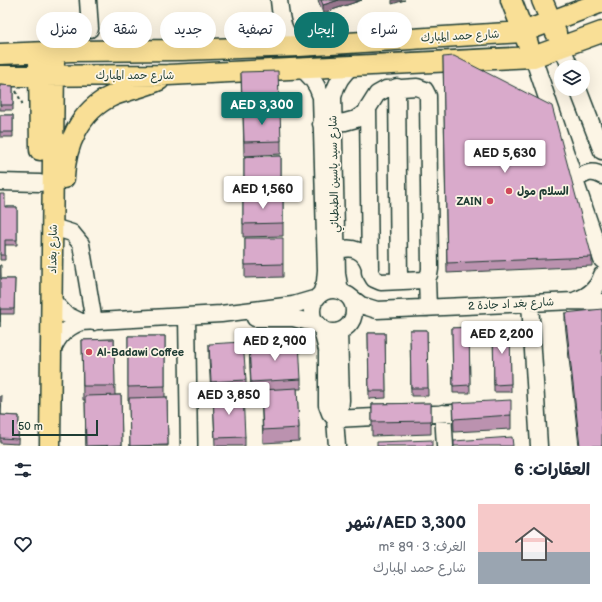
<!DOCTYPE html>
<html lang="ar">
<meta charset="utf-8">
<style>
body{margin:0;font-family:"Balsamiq Sans","Playpen Sans Arabic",sans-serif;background:#f2f2f3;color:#1f2937;direction:rtl;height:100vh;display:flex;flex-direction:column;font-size:15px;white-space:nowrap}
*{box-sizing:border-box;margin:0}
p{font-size:13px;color:#747a83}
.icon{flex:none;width:22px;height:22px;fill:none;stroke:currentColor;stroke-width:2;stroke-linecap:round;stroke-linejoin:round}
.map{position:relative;height:446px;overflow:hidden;direction:ltr}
.sheet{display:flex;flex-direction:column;background:#fff;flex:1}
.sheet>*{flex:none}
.top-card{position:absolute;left:12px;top:12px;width:400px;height:36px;direction:rtl;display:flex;gap:8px}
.tools{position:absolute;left:554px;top:60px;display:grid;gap:8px}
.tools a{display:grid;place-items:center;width:36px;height:36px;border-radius:50%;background:#fff;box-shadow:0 4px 16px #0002;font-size:20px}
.scale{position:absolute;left:12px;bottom:10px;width:86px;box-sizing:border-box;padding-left:4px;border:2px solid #1f3d34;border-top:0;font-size:11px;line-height:14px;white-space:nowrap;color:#1f3d34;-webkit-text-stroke:3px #fcf5e5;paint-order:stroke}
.price{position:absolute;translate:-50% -34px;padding:0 9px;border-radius:4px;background:#fff;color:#222;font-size:13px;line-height:26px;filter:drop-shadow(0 1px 2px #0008)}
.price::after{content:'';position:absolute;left:50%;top:24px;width:12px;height:9px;margin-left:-6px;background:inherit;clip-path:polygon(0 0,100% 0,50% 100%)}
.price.active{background:#0f766e;color:#fff}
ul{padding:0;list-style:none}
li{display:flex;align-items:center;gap:12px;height:100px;padding:0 12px}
li span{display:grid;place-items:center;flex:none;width:112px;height:80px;border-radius:0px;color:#555}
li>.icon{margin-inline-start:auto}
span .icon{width:48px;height:48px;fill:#fffc;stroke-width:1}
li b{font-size:17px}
h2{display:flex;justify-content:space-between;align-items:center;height:48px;padding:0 12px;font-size:17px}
.pill{padding:0 14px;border-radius:18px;background:#fff;box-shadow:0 4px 16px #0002;font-size:14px;line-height:36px}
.pill.active{background:#0f766e;color:#fff}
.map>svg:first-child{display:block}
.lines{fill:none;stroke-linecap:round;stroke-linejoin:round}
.minor-casing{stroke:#1f3d34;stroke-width:19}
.major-casing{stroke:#1f3d34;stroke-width:23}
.path{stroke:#1f3d34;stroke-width:2;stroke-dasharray:3 3;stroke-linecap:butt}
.minor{stroke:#fcf5e5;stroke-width:16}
.major{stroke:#f9df96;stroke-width:20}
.wall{fill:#bb92af;stroke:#1f3d34}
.shaded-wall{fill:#98778e;stroke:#1f3d34}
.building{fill:#d9aacb;stroke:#1f3d34}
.poi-dot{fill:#d1495b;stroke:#fcf5e5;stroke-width:1.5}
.labels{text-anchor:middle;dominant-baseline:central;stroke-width:3.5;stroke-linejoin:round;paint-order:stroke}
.street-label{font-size:11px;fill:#1f3d34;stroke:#fcf5e5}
.poi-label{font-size:11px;font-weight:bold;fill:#1f3d34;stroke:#fcf5e5;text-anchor:start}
</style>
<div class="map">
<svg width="602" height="446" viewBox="0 0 602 446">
<rect width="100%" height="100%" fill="#fcf5e5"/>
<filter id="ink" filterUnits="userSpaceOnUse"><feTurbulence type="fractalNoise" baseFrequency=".025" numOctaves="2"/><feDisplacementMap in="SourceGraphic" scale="8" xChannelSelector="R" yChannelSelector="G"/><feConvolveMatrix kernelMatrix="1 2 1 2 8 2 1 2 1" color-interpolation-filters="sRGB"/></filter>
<g filter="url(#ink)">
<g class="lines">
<g class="minor-casing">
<path id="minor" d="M88,0L90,29
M279,0C281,19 282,34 299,46
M562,47L570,67
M533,57L602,260
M299,68C311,74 317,84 321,97L326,270L325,282L321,294
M397,87L399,281
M578,89L602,151
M321,124L345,122L356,119L365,113L377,94L386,89L417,87L425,90L428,96L430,269L429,275L424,280L381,282L374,279L370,272L368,108
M575,180C584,174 592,169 602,176
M0,182L40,183
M53,227L72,233L81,244L94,322
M336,251C352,245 365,250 370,267
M427,278L428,308
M312 311a21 21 0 1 1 42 0a21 21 0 1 1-42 0Z
M340,291L337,274L333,97C336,83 342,73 354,65
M348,295L361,305L377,310L574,301L602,302
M52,300L65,314L81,322
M576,300C589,296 598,288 602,275
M530,303L539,446
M187,316L189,446
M255,318H293L318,324
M321,327L327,350V405L330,413L335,419
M52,351C58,336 66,328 81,322L221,314L293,305L317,298
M443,413L445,446
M335,419L474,412
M337,446L335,419L340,412L341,400L339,331"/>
</g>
<g class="major-casing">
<path id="major" d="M511,0L528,44
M542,0L556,33
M0,54L72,51L182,50L299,46L523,32L602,2
M39,62L40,150
M0,76L168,75L533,57L602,32
M64,178C65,146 80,110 112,96C127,90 144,87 159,80
M50,446L54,61"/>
</g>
<path class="path" d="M16,91L23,105"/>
<use href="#minor" class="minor"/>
<use href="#major" class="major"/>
</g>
<path class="wall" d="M318,0H362L323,13Z
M443,57L592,257V266L447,273Z
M241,72L279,99V111L281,141V154L244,156L243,114H242Z
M0,85L13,86V110H0Z
M0,115H13V137H0Z
M281,156V195L244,196V157Z
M0,194L5,207H17V245H5V260H0Z
M243,197H283V236L243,237Z
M245,238L283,264V277L245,278Z
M0,265L1,279H15L14,314H0V327Z
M565,313L602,446H579L565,323Z
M493,326H510L511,392H494Z
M469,327L470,393H453L452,328Z
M410,330H427L428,396H411Z
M368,333H385L386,398L369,399Z
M128,336H165V397H167L168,446H130L129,400H128Z
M114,339L115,395H121L122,446H86L85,400H83L82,340Z
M209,344L246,380V393L233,394L245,437V446H215L213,395H211L209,358Z
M249,345L301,379V389H297L299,428V441L263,443L261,391L251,392Z
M0,396L1,415L19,416L18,444L0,443Z
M431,403V434L372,436V404Z
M453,403L511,415V429L454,432Z"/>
<path class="shaded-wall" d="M339,0H362L323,13V5Z
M392,0H405L392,4Z"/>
<path class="building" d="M321,0H339L323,5Z
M454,56L552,106L592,257L447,263L443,57Z
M278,71L279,99L242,100L241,72Z
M0,85L13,86V105H0Z
M280,111L281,141L244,142L243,112Z
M0,115H13V132H0Z
M281,156V182H244V157Z
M0,194H5V207H17V240H5V255H0Z
M243,197H283V223L243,224Z
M245,238H283V264L245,265Z
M0,265H1V279H15L14,309H0V322Z
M602,309V446H580L565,313Z
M493,326H510L511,384L494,385Z
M469,327L470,385L453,386L452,328Z
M410,330H427L428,388H411Z
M368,333H385L386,391H369Z
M128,336H165V386L128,387Z
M114,339L115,386H83L82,340Z
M243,342L246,380L211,382L209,344Z
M299,342L301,379L251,382L249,345Z
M297,388L299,428L263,430L261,390Z
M243,393L245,437L215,438L213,395Z
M121,395L122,445L86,446L85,396Z
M0,396H2L1,415L19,416L18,439L0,438Z
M167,397L168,445L130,446L129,398Z
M511,400V415L454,419L453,403Z
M431,403V421L372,422V404Z
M512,437L513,446H454V441Z
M432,440V446H377V442Z"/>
</g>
<g class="poi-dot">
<circle cx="509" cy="191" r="4"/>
<circle cx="490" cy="201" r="4"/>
<circle cx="89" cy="352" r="4"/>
</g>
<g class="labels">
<g class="street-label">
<text transform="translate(460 36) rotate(-3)">شارع حمد المبارك</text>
<text x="135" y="75">شارع حمد المبارك</text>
<text transform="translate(334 174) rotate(-91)">شارع سيد ياسين الطبطبائي</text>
<text transform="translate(53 249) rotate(-89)">شارع بغداد</text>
<text transform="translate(511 304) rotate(-3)">شارع بغد اد جادة 2</text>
</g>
<g class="poi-label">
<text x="517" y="191">السلام مول</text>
<text x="482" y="201" text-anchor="end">ZAIN</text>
<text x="97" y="352">Al-Badawi Coffee</text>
</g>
</g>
</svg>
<div class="tools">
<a><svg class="icon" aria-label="layers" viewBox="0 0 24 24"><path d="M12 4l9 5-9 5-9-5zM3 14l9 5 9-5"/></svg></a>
</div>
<div class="scale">50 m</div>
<b class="price active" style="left:262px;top:126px">AED 3,300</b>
<b class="price" style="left:505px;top:174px">AED 5,630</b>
<b class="price" style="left:263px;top:210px">AED 1,560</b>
<b class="price" style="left:502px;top:355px">AED 2,200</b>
<b class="price" style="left:275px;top:362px">AED 2,900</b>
<b class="price" style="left:229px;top:416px">AED 3,850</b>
<div class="top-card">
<a class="pill">شراء</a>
<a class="pill active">إيجار</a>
<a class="pill">تصفية</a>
<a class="pill">جديد</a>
<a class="pill">شقة</a>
<a class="pill">منزل</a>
</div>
</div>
<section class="sheet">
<h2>العقارات: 6<svg class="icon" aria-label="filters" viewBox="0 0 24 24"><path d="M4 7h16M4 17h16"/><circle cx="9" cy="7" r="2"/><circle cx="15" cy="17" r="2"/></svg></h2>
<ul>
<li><span style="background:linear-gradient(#f6c9c9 60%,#9aa5b1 0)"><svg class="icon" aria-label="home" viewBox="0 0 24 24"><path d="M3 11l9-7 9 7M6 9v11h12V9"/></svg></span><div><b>AED 3,300/شهر</b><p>الغرف: 3 · 89 m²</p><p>شارع حمد المبارك</p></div><svg class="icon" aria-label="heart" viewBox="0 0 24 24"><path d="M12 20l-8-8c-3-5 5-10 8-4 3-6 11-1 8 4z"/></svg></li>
</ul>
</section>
